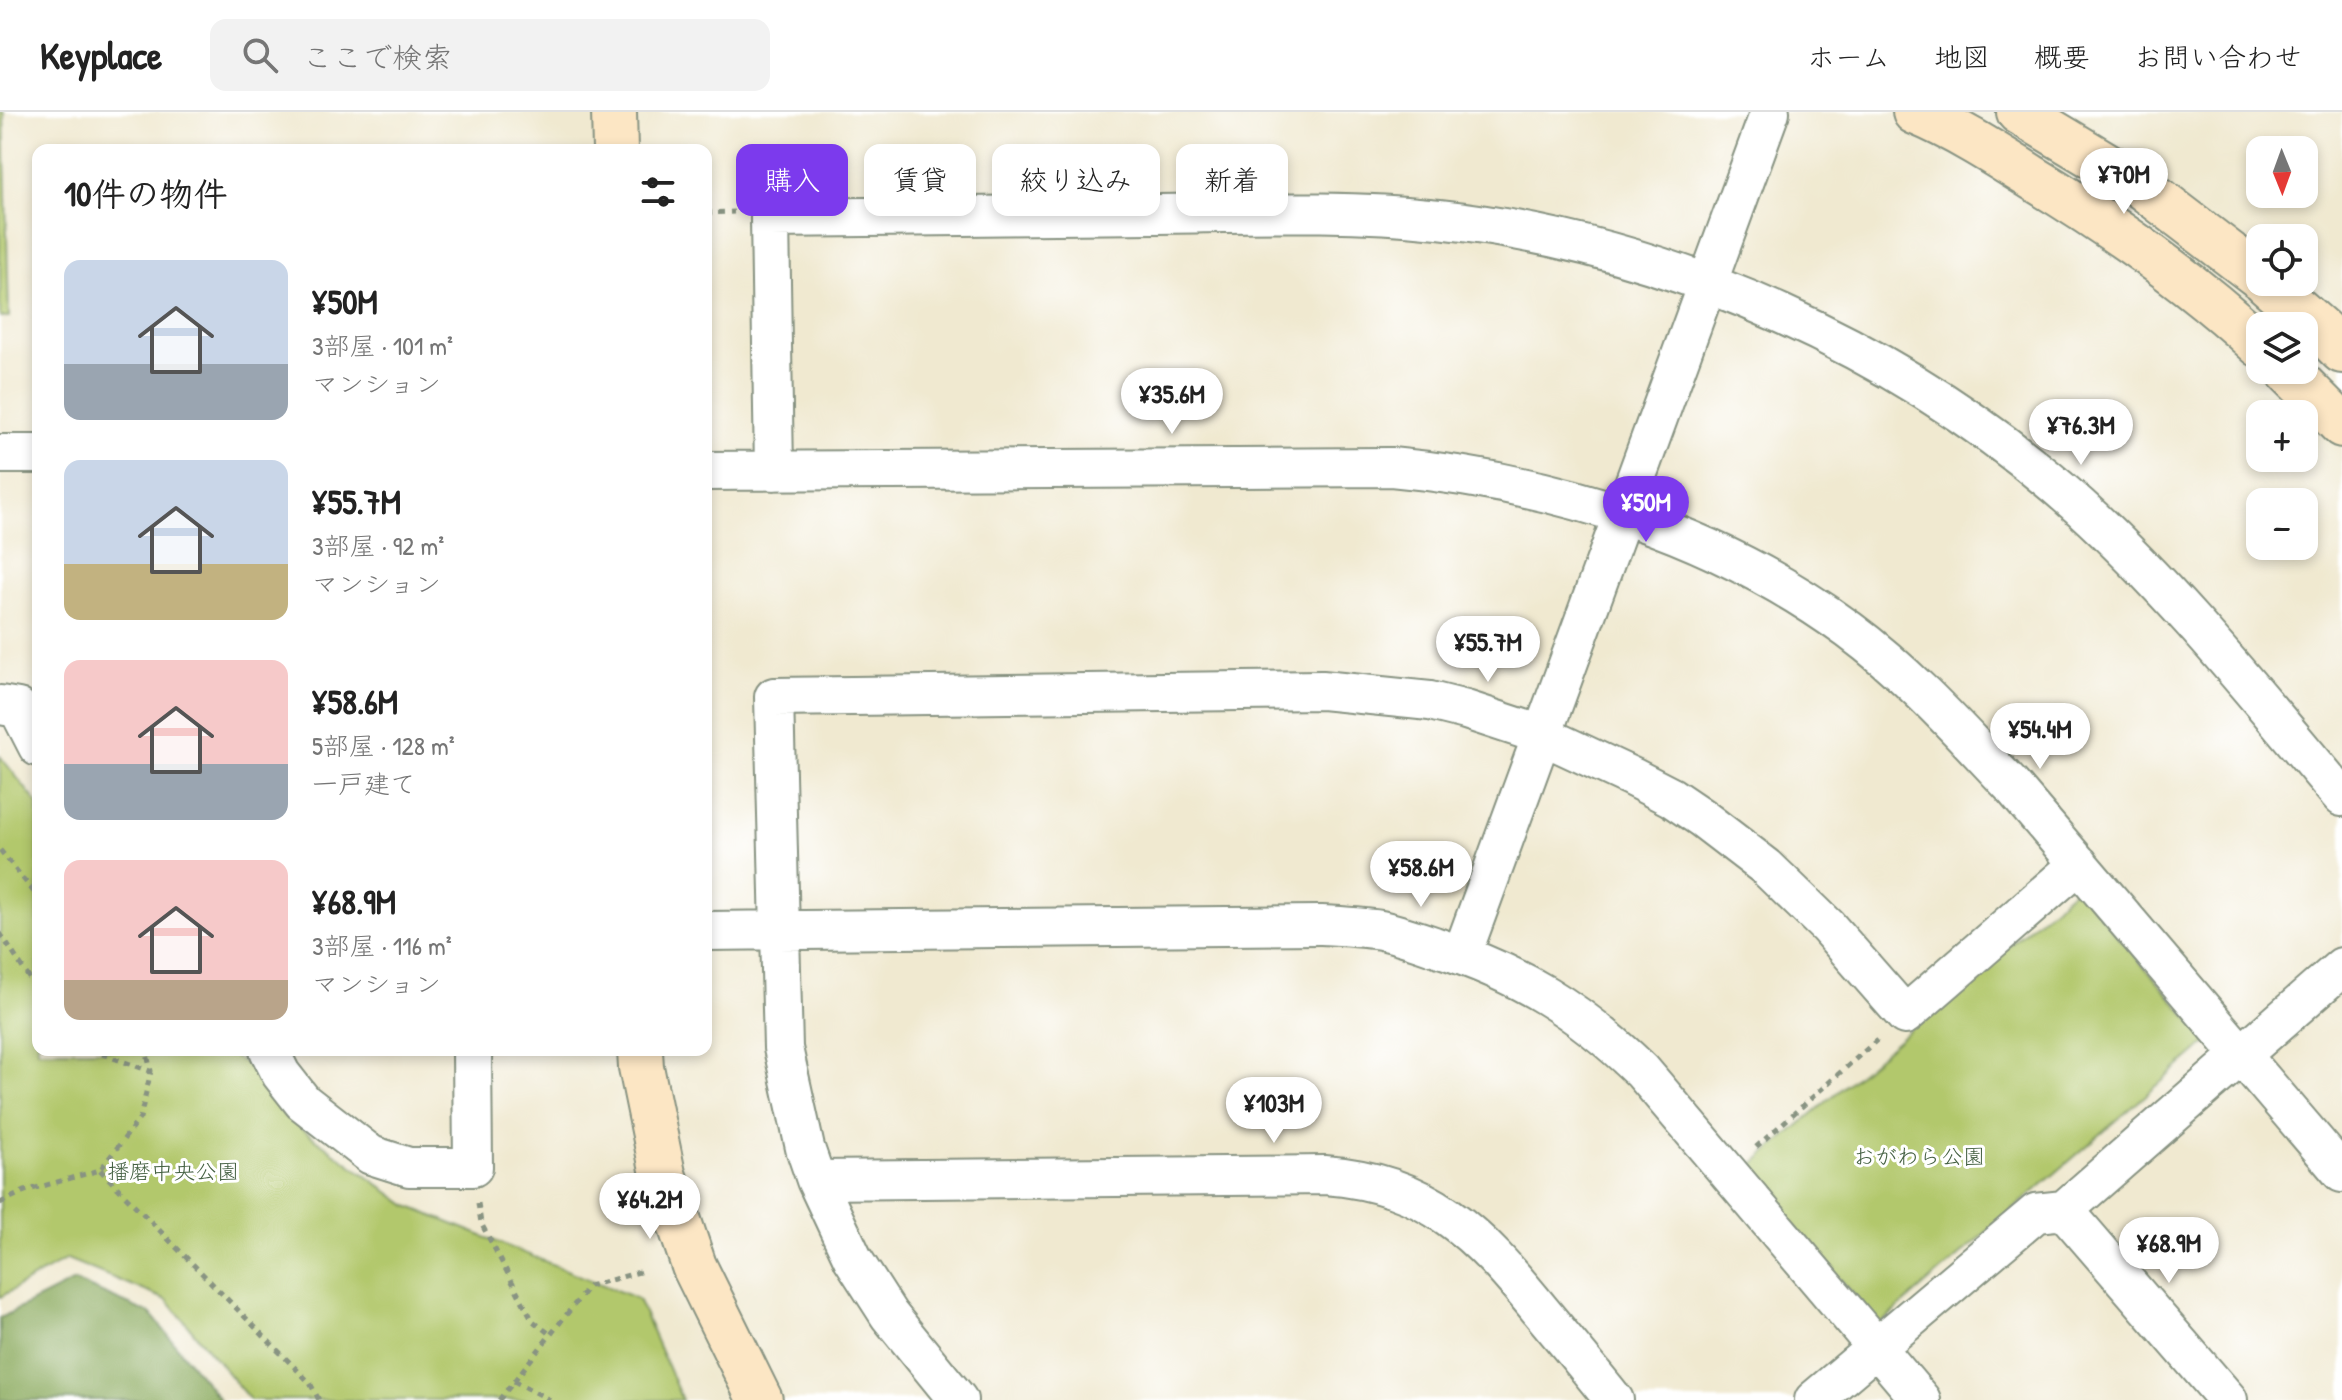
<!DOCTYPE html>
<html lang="ja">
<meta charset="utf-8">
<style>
body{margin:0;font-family:"Patrick Hand","Klee One",sans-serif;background:#f2f2f2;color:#222;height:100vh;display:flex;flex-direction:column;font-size:30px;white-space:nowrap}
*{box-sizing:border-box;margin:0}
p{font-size:26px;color:#767676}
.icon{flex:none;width:44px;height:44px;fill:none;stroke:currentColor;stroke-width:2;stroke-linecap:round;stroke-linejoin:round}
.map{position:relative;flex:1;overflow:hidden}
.panel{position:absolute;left:32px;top:32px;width:680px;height:912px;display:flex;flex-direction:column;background:#fff;border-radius:16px;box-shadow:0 4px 12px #0003}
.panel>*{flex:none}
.guide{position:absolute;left:736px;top:32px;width:760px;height:72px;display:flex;gap:16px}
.needle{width:52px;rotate:179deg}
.buttons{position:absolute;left:2246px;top:24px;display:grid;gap:16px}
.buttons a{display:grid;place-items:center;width:72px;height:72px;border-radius:16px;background:#fff;box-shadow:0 4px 12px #0003;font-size:40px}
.price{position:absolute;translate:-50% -68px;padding:0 18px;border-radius:28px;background:#fff;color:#222;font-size:26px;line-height:52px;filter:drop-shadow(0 2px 4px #0008)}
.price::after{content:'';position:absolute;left:50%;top:48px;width:24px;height:18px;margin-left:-12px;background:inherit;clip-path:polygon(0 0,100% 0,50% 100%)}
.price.selected{background:#7c3aed;color:#fff}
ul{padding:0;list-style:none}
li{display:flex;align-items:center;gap:24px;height:200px;padding:0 32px}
li span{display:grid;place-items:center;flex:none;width:224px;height:160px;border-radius:16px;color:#555}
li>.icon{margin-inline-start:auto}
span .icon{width:96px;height:96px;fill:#fffc;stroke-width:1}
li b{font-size:34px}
h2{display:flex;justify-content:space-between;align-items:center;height:96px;padding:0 32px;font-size:34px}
.pill{padding:0 28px;border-radius:16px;background:#fff;box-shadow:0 4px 12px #0003;font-size:28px;line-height:72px}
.pill.selected{background:#7c3aed;color:#fff}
header{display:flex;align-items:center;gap:48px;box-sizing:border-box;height:112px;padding:0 40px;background:#fff;border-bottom:2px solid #e0e0e0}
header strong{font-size:38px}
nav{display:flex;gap:44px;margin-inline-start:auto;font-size:28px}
.search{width:560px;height:72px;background:#f2f2f2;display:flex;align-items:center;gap:20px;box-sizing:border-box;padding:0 28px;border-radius:16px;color:#767676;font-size:30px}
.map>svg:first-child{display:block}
.green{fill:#b2c86c;stroke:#688250;stroke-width:2}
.forest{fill:#8dac60;stroke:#56744a;stroke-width:2}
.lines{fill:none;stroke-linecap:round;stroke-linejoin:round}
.street-casing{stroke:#889382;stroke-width:42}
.secondary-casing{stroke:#889382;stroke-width:48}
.path{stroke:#889382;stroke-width:5;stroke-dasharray:6 6;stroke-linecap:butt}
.street{stroke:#fff;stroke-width:38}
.secondary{stroke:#fce6c4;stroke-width:44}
.labels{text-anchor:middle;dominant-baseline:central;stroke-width:6;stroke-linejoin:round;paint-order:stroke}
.park-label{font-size:22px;fill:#446042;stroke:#fff}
</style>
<header>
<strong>Keyplace</strong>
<div class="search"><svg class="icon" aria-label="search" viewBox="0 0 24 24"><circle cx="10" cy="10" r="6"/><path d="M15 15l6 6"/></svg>ここで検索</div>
<nav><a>ホーム</a><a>地図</a><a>概要</a><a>お問い合わせ</a></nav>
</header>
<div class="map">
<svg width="2342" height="1288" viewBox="0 0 2342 1288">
<rect width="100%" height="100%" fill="#fff"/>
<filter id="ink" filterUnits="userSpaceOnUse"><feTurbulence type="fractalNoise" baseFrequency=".0125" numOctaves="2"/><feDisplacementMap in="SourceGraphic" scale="16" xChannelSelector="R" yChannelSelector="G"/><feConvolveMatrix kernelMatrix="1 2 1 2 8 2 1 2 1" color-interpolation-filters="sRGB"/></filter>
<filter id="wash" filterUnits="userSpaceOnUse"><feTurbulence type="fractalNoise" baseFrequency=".006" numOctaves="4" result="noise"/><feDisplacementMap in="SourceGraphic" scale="32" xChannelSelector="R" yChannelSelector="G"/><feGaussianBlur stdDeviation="1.8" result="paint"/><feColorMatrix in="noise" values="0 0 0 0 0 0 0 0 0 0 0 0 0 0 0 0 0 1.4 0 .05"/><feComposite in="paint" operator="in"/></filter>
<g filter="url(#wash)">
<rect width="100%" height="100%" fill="#f0e9d0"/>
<path class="green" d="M0,0H4L9,205H0Z
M0,644L38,692V938H230L233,944L254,957L284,1004L408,1094L638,1187L682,1288H250L167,1188L67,1147L0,1185Z
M2076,776L2209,929L1880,1212L1744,1060Z"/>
<path class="forest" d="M74,1169L151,1202L220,1288H0V1206Z"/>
</g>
<g filter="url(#ink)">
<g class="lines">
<g class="street-casing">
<path id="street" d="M0,342H38
M706,359L1391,355C1554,370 1715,420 1849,518C1909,562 1960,619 2011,673L2342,1061
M774,359L770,106C898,105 1026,103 1154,102C1248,101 1344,97 1439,107C1670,132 1906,239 2079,394C2176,482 2258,586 2342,685
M0,593L18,596L38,635
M706,819L1320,813C1340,814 1361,815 1381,818C1399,822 1417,828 1434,834C1519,861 1578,897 1642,959L1921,1288
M1462,842L1770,0
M269,938L281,962L303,990L371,1043L409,1055H473L472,938
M816,1068L1325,1063C1430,1071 1478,1122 1540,1198C1565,1228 1590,1258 1614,1288
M2064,1098L2228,1288
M958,1288L889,1203L853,1147L816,1068L805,1036L783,936L774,585L1322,578L1430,589L1466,598L1542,623L1632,665L1671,685L1702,706L1766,755L1827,814L1905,903L2079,752
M1814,1288L2036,1101L2064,1098L2342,855"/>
</g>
<g class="secondary-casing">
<path id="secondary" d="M614,0L615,38
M1915,0C1956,17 1995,42 2033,66C2114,115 2191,169 2260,233
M2019,0L2137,71L2260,165
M2266,170L2321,218L2342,239
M2287,258L2342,313
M640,938L641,955L663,1062L694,1154L760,1288"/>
</g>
<path class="path" d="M706,101L734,100
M0,738L38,785
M0,821L31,869
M91,938L150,959
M1756,1035L1877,928
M100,1058L310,1271L319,1288
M0,1091L25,1079L100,1058L140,1006L151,959L146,938
M478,1091L481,1111L533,1209L551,1223
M514,1269L589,1174L643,1159
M499,1288L514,1269L550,1288"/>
<use href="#street" class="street"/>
<use href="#secondary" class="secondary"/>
</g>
</g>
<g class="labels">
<g class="park-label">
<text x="1919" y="1044">おがわら公園</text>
<text x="173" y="1059">播磨中央公園</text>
</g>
</g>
</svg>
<div class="buttons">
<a><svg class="needle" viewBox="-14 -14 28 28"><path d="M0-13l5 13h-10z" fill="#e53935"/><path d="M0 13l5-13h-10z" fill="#767676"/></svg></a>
<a><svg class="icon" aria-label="locate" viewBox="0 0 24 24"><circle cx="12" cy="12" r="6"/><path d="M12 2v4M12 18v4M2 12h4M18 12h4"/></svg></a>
<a><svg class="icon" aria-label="layers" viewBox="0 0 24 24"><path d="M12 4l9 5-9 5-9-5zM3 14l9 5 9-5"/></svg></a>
<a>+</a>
<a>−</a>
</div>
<b class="price" style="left:2124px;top:104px">¥70M</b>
<b class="price" style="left:1172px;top:324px">¥35.6M</b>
<b class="price" style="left:2081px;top:355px">¥76.3M</b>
<b class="price selected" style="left:1646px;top:432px">¥50M</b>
<b class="price" style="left:1488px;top:572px">¥55.7M</b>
<b class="price" style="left:2040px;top:659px">¥54.4M</b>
<b class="price" style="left:1421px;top:797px">¥58.6M</b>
<b class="price" style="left:1274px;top:1033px">¥103M</b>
<b class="price" style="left:650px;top:1129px">¥64.2M</b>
<b class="price" style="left:2169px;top:1173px">¥68.9M</b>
<div class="guide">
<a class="pill selected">購入</a>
<a class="pill">賃貸</a>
<a class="pill">絞り込み</a>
<a class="pill">新着</a>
</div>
<section class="panel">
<h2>10件の物件<svg class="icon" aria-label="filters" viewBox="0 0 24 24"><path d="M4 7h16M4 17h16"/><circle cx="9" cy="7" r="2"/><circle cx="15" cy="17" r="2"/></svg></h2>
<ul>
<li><span style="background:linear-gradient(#c9d6e8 65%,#9aa5b1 0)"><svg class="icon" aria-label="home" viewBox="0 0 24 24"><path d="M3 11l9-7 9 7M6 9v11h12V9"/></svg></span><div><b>¥50M</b><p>3部屋 · 101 m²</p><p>マンション</p></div></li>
<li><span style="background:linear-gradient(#c9d6e8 65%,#c2b280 0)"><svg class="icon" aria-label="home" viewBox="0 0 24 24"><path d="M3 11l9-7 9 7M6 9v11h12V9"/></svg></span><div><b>¥55.7M</b><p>3部屋 · 92 m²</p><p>マンション</p></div></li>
<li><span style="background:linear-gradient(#f6c9c9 65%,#9aa5b1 0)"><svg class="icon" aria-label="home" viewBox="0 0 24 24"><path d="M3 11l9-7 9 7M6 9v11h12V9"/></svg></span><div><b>¥58.6M</b><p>5部屋 · 128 m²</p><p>一戸建て</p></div></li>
<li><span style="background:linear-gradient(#f6c9c9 75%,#b9a48a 0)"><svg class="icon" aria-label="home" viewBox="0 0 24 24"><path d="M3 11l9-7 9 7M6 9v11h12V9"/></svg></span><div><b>¥68.9M</b><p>3部屋 · 116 m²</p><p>マンション</p></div></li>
</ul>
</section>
</div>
